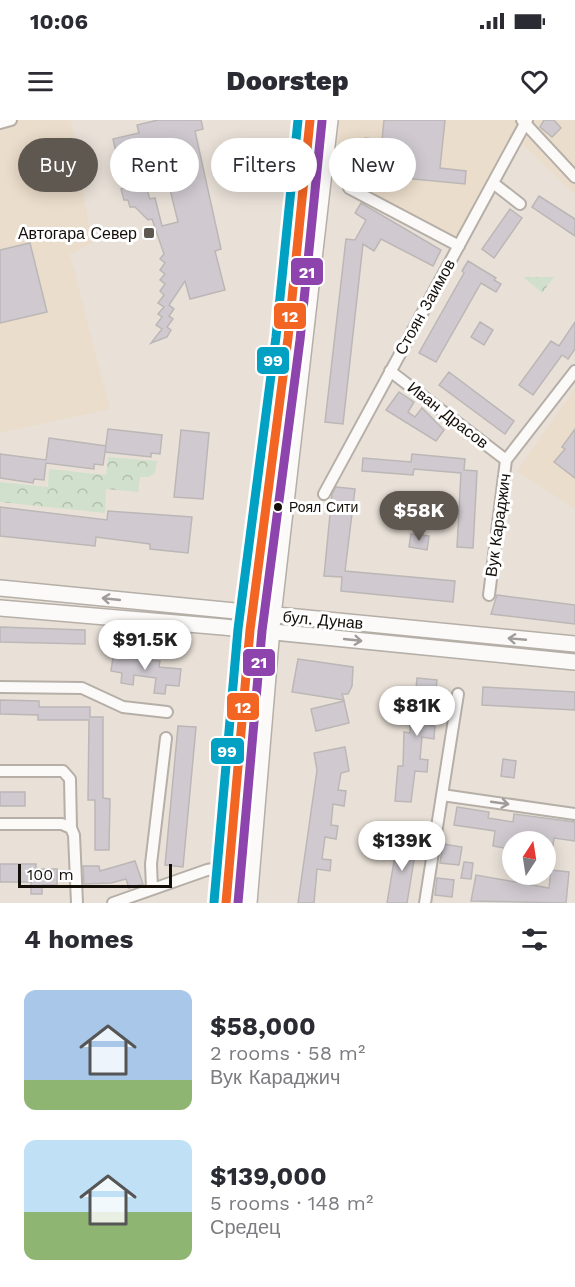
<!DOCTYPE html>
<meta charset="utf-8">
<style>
body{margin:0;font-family:"Work Sans",sans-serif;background:#f2f2f3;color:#2b2b33;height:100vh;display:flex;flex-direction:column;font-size:22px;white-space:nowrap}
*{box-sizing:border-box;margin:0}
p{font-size:20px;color:#7c7c81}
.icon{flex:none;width:33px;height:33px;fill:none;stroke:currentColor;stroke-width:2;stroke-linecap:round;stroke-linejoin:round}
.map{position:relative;height:783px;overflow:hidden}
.details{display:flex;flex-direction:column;background:#fff;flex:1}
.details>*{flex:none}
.hud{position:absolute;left:18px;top:18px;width:540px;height:54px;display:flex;gap:12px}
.needle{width:39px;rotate:12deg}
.fabs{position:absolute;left:502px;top:711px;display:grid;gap:12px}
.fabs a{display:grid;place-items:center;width:54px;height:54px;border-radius:50%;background:#fff;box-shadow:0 3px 15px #0003;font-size:30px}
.scale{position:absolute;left:18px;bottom:15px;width:154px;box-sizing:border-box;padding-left:6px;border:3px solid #140f09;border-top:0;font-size:16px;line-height:21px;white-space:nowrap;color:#140f09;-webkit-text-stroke:4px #fff;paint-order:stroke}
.price{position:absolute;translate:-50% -51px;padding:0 14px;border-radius:21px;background:#fff;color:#222;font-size:20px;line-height:39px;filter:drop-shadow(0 2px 3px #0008)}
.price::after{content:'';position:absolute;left:50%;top:36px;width:18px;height:14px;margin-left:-9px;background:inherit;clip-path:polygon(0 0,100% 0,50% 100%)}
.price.on{background:#5f5851;color:#fff}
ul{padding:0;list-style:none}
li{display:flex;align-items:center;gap:18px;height:150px;padding:0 24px}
li span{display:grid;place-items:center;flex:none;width:168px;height:120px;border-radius:12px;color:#555}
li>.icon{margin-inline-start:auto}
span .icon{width:72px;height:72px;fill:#fffc;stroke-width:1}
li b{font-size:26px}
h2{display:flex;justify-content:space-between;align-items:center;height:72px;padding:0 24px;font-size:26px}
.chip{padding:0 21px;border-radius:27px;background:#fff;box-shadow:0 3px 15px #0003;font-size:21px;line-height:54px}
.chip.on{background:#5f5851;color:#fff}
.status{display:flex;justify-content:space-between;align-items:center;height:42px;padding:0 30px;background:#fff;direction:ltr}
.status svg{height:16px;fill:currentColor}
header{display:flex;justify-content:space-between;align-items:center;height:78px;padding:0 24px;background:#fff;font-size:27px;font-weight:800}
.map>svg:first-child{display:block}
.built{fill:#ebddcb}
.park{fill:url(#park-crowns)}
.building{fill:#d0cad0;stroke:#bbb7b6;stroke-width:1.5;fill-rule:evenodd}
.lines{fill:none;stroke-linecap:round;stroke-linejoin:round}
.street-casing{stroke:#b5afa8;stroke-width:14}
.secondary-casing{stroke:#b5afa8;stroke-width:18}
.street{stroke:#fcfaf9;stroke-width:10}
.secondary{stroke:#fcfaf9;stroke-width:15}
.bus-1-casing{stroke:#fff;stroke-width:14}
.bus-2-casing{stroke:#fff;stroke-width:14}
.bus-3-casing{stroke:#fff;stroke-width:14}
.bus-1{stroke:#f26522;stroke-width:9}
.bus-2{stroke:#8e44ad;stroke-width:9}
.bus-3{stroke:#01a1c4;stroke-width:9}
.oneway{stroke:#9f9c99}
.poi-dot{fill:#5f5851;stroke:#fff;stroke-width:2}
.bus-dot{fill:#140f09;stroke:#fff;stroke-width:2}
.labels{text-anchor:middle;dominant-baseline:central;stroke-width:6;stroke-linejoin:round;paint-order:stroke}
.bus-label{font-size:14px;fill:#140f09;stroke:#fff;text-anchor:start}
.poi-label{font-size:16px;fill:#140f09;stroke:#fff;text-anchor:end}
.street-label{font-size:16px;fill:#140f09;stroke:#fff}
.line-badge{stroke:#fff;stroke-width:2}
.badge-label{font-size:16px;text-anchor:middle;font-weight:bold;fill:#fff}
</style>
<div class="status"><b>10:06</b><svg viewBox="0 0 49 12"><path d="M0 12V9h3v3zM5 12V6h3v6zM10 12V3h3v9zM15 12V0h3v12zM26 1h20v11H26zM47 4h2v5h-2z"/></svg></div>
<header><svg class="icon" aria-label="menu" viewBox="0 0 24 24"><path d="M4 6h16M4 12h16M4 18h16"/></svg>Doorstep<svg class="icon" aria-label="heart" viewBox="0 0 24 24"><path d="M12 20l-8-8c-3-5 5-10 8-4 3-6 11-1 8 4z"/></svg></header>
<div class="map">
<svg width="575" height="783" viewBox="0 0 575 783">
<defs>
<pattern id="park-crowns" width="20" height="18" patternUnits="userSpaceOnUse" patternTransform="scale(1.5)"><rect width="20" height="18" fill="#d1e0cc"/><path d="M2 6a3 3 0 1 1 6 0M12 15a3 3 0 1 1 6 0" fill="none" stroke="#b3bfae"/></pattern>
</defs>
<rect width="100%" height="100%" fill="#e9e1d8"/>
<path class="built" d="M0,0H71L92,123L70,134L110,289L0,313Z
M339,0H575V75L521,23L465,123L337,58Z
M575,268V389L517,351Z"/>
<path class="park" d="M523,157H554L542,173Z
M108,337L157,341L155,353L149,357H140L138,372L106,369L105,393L0,382V362L48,367L49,349L106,355Z"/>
<path class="building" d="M158,0H201L203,9L195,11L221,129L215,131L225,170L190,179L185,161L169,185L174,189L169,196L173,199L167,207L171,210L167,217L151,223L162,209L156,205L162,197L158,194L164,187L158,183L164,175L160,171L165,164L160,160L165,154L160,150L165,143L160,139L164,134L152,99L148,100L135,87H130L128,80H124L121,69L124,68L113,19L139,13L137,5ZM166,53L178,102L162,106L155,78L150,79L143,58Z
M384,0H445L440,48L466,51L465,64L362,54L365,18L382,20Z
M544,0H554L561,8L552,17L540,7Z
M539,76L575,99V116L532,87Z
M361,83L441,130L433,146L381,119L374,131L363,124L343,304L325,302L346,119L355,120L366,100L355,93Z
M510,89L522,98L494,138L482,129Z
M30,123L47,192L0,203V130Z
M468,141L496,158L494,160L501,164L496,172L481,163L436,242L419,233L464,153L462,151Z
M480,202L493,210L484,225L471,217Z
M575,202V229L568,239L562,235L533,275L519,265L551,221L559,226Z
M449,252L514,301L505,314L439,265Z
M399,272L414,282L408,292L415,297L422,288L444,310L436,321L386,290Z
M108,309L162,315L160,334L151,333V337L105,332Z
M575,309V358L554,342L565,329L562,327Z
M181,310L209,313L203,379L174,377Z
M49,318L106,326L103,345L94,344V349L46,343L44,360L34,359L33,363L0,358V334L46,340Z
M412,334L465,339L464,350L477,351L473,428L457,427L461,353L414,349L413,355L362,351L363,338L411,342Z
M336,367L355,369L345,451L455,461L453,482L341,471L342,457L324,456L332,374Z
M0,387L107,400L108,391L192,397L188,433L150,429V424L96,417L95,426L0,416Z
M411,414L429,416L427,430L409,427Z
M497,475L575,485V504L491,494Z
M0,507L85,510V524L0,522Z
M114,531L129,533V538L160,541L159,547L181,549L179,566L166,565L165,574L154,573L156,558L134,555L133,565L121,563L122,553L111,551Z
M298,539L353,547L352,566L348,574H342L344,580L292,572Z
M417,558L437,560L436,570L444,571L442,586L430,585L428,605L435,606L434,619L422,617L420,639L428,640L427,652L415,651L411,682L395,681L398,646H403L404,612L410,613L411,579H415Z
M483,567L575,572V590L482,585Z
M0,580L39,581V587H90V597H103V678L110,679L109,730H95V680H88L89,600H38V595L0,594Z
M344,581L349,603L316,611L311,589Z
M178,606L196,607L183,747L165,745Z
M345,627L349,651L341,653L338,670L346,671L344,686L333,684L331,705L338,706L336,719L325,717L322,739L331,740L330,751L317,749L314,783H298L317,650L314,633Z
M503,639L516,641L514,658L501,656Z
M0,672H25V686H0Z
M457,687L489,692L488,698L513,702L514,694L575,702V721L554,718L551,742H546V722L511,720L509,729L493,726L495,711L454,705Z
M398,718L417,722L407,783H387Z
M443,724L462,727L459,745L440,743Z
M135,741L143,764L129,768L126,759L111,763L84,764L83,746H99L100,751Z
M464,742L473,743L471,759L461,758Z
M0,744H36V749H57V765H42V774H31V762H0Z
M551,750L569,752L566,783L471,781L476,755L549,768Z
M437,758L454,760L452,777L435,775Z"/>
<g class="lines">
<g class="street-casing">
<path id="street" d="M522,0L575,57
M0,3L11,0
M493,63L520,84
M349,68L459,126
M390,251L506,340
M324,374L527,0
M489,475L506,340L575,251
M0,567L82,568L123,587L167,592
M0,651H63L70,659L71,708
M442,675L575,694
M0,704H62L71,708L74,715L77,783
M152,769L151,744L166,618
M113,783L207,750L230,746
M425,783L458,574"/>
</g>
<g class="secondary-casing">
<path id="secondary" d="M0,468L575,524
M0,488L223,507L575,542
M226,783L250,510L288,218L310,0
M249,783L273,496L330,0"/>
</g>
<use href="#street" class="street"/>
<use href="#secondary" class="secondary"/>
<g class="bus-1-casing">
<path id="bus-1" d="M226,783L250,510L288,218L310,0"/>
</g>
<g class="bus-2-casing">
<path id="bus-2" d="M238,783L262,511L300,220L322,1"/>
</g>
<g class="bus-3-casing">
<path id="bus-3" d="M214,782L238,509L276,217L298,0"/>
</g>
<use href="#bus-1" class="bus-1"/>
<use href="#bus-2" class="bus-2"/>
<use href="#bus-3" class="bus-3"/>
</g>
<defs><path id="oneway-shaft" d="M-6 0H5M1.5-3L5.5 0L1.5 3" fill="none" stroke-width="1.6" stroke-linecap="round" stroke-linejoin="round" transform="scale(1.5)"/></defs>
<g class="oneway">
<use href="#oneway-shaft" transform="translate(111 479) rotate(-174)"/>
<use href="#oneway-shaft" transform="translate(517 519) rotate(-175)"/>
<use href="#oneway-shaft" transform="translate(353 520) rotate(6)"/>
<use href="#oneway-shaft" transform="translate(500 683) rotate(8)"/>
</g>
<rect class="poi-dot" x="143" y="107" width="12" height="12" rx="3"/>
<circle class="bus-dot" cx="278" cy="387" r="5"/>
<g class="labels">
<g class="bus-label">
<text x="289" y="387">Роял Сити</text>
</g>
<g class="poi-label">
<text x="137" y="113">Автогара Север</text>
</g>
<g class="street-label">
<text transform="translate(425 187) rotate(-61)">Стоян Заимов</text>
<text transform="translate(448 295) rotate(38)">Иван Драсов</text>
<text transform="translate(498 405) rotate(-82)">Вук Караджич</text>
<text transform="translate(323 500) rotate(5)">бул. Дунав</text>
</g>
</g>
<g class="line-badge">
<rect x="290" y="137" width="34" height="29" rx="6" fill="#8e44ad"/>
<rect x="273" y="182" width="34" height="28" rx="6" fill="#f26522"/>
<rect x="256" y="226" width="34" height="29" rx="6" fill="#01a1c4"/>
<rect x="242" y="528" width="34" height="29" rx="6" fill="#8e44ad"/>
<rect x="226" y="572" width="34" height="29" rx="6" fill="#f26522"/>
<rect x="210" y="617" width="35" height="28" rx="6" fill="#01a1c4"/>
</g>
<g class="badge-label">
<text x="307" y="158">21</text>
<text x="290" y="202">12</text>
<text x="273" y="246">99</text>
<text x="259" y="548">21</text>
<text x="243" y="593">12</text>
<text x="227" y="637">99</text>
</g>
</svg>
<div class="fabs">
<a><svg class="needle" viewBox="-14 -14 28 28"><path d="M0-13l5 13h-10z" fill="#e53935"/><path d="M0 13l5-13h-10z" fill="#7c7c81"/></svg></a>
</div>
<div class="scale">100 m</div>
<b class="price on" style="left:419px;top:422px">$58K</b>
<b class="price" style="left:145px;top:551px">$91.5K</b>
<b class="price" style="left:417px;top:617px">$81K</b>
<b class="price" style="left:402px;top:752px">$139K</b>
<div class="hud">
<a class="chip on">Buy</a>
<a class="chip">Rent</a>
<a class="chip">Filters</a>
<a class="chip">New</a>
</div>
</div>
<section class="details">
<h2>4 homes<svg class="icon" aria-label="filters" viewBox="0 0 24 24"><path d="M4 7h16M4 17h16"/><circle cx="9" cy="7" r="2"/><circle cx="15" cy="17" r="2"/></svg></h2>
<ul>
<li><span style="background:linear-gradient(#a9c7e8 75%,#8fb573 0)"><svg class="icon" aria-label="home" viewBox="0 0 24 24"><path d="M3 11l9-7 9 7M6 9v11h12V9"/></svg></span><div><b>$58,000</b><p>2 rooms · 58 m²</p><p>Вук Караджич</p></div></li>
<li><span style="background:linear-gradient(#bfe0f5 60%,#8fb573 0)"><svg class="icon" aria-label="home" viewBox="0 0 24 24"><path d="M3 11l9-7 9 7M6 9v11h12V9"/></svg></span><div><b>$139,000</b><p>5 rooms · 148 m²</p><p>Средец</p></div></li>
</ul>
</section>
